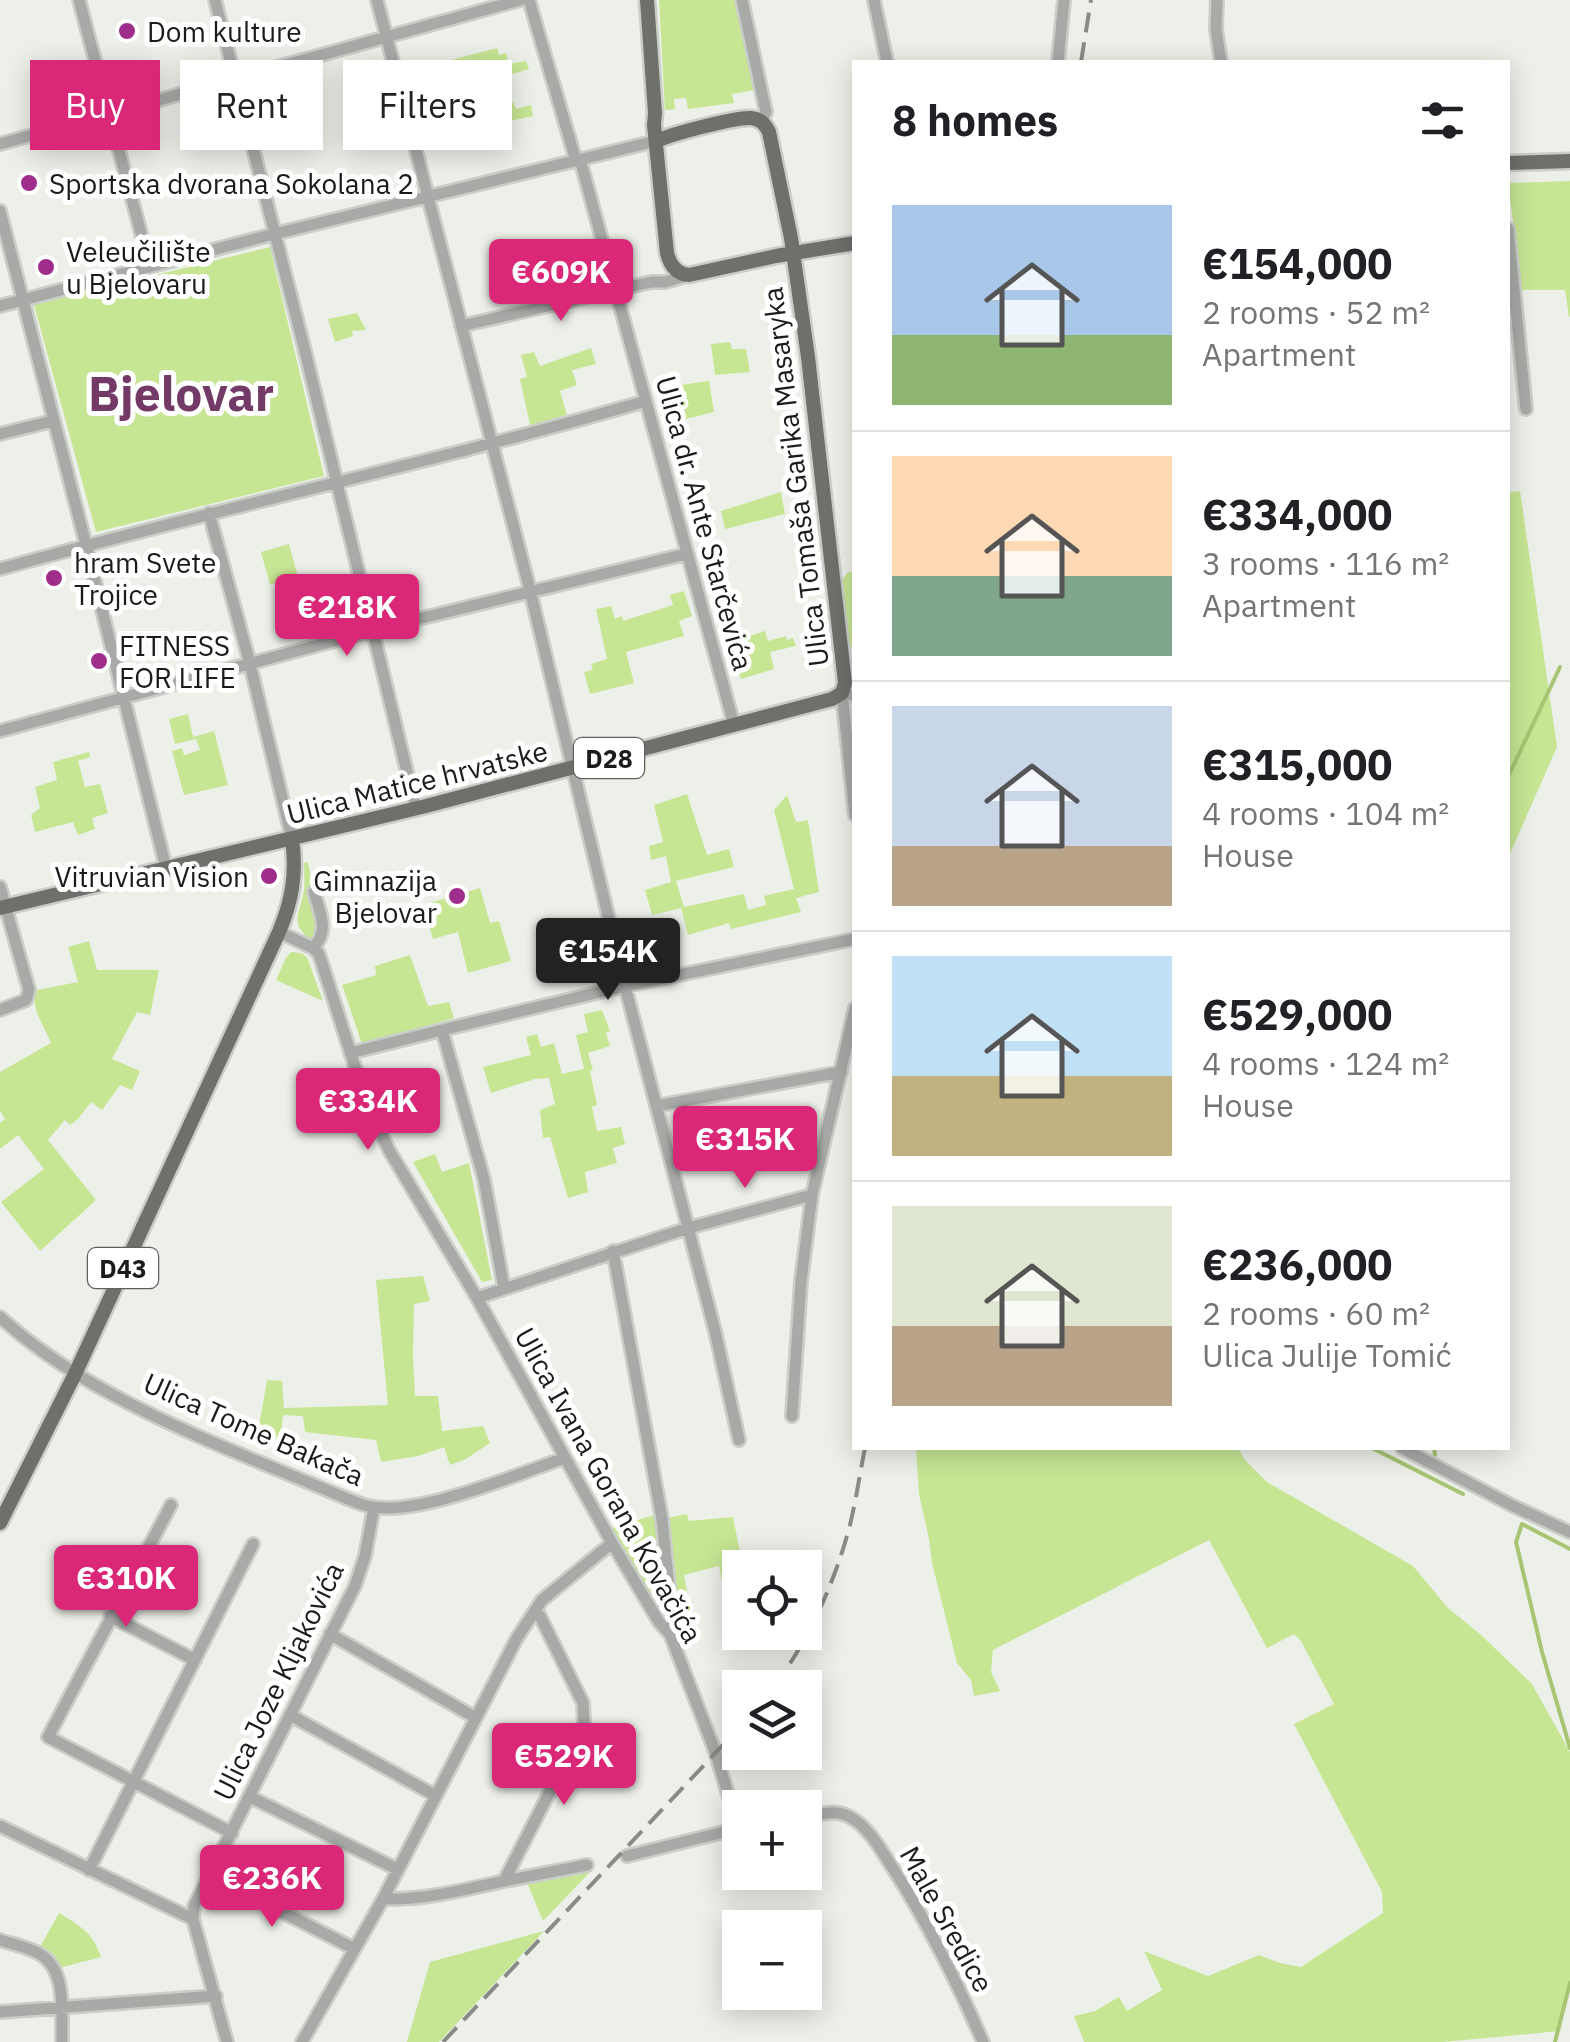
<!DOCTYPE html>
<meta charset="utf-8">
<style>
body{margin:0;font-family:"IBM Plex Sans",sans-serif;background:#f6f6f6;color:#202124;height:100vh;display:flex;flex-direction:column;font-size:38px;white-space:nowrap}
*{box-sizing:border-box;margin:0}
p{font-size:32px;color:#757577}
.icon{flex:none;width:55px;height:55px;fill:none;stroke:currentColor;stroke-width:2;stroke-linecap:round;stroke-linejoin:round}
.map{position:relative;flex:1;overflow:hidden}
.drawer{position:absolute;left:852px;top:60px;width:658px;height:1390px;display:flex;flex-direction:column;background:#fff;border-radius:0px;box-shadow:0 5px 25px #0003}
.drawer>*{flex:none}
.top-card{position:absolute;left:30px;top:60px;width:672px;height:90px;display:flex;gap:20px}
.tools{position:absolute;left:722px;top:1550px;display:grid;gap:20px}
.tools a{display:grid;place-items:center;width:100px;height:100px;border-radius:0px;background:#fff;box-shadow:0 5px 25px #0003;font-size:50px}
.price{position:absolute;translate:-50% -85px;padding:0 22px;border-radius:10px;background:#db2777;color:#fff;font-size:32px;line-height:65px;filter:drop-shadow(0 2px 5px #0008)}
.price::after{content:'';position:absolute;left:50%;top:60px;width:30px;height:22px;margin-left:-15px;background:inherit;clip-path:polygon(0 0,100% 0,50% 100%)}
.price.current{background:#222;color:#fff}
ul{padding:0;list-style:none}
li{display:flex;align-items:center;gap:30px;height:250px;padding:0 40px}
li+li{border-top:2px solid #e0e0e0}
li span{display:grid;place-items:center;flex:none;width:280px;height:200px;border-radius:0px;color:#555}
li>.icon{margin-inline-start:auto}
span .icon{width:120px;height:120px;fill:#fffc;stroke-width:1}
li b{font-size:42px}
h2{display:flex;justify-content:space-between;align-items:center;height:120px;padding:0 40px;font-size:42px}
.chip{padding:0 35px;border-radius:0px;background:#fff;box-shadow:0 5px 25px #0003;font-size:35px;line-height:90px}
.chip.current{background:#db2777;color:#fff}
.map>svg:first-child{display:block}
.green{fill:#c7e694}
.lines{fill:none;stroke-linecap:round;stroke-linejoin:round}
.stream{stroke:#a7c573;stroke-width:4}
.minor-casing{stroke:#cbcec8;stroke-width:16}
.major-casing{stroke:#cbcec8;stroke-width:19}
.minor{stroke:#a8aaa7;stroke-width:11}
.major{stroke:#6e706b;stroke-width:14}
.rail{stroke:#898b86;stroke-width:4;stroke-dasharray:20 10;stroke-linecap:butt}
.poi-dot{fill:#9e2d8b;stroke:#fff;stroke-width:4}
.labels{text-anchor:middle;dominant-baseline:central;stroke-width:10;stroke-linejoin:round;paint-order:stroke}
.shield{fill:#fff;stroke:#5f605e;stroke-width:2.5}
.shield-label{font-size:25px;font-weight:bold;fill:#1b1c19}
.poi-label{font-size:28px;fill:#1b1c19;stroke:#fff;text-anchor:start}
.street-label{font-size:28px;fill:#1b1c19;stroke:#fff}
.town-label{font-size:48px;font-weight:bold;fill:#733a67;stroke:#fff}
</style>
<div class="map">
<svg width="1570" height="2042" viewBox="0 0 1570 2042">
<rect width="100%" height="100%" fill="#edf0e9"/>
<path class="green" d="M659,0H735L756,90L732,94L734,103L688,109L686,98L674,99L675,109L665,110Z
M497,48L499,55L506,53L509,64L526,61L529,69L492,80L496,96L501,95L504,106L513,102L516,109L531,105L533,116L506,122L508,136L484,144L479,128L469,130L451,60Z
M1570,181V317H1569L1565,290H1522L1508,183Z
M270,247L324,476L96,532L34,305Z
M357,313L366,330L352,331L353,336L335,342L328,319Z
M730,342L732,349H746L750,372L715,375L711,344Z
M591,348L596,364L572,370L577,385L560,391L567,415L530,425L520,379L527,377L521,355L534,352L540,366Z
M709,381L714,412L686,419L680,385Z
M1520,491L1557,747L1508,858V492Z
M781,492L785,514L725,529L721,511Z
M289,544L298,577L270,585L261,552Z
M855,570V651L846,641L840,583L847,573Z
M684,591L692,616L679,621L684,636L626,652L634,683L590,694L584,672L593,670L591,664L607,659L596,609L611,606L615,619L622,616L623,621L673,605L670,595Z
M765,631L768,641L786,636L787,640L793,638L796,646L770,652L774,669L741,679L731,642Z
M188,714L193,737L214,731L228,785L184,795L172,751L182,748L184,755L200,750L196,739L175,744L169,719Z
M89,752L90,757L78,761L85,787L100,784L108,813L92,818L95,829L78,835L73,822L35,832L31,815L40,808L35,787L57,780L53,762Z
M687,794L707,855L729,849L734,867L676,881L684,907L744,894L748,910L766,905L764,896L794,889L774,810L787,795L796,822L808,820L819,892L796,898L801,912L731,929L729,923L688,935L681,908L652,915L645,890L671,882L666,856L651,860L649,846L663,842L654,805Z
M308,862L312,884L308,892L318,931L315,938L310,939C288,922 301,912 304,890C305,881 304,872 304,863Z
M480,888L490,923L499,921L511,961L468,973L458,932L433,939L423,905Z
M89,941L97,970H159L150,1015L137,1012L112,1059L140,1071L132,1090L120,1085L102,1110L91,1102L78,1119L70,1125L65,1120L48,1140L96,1200L40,1251L1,1202L44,1169L18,1135L0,1149V1123L5,1119L0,1111V1072L51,1043L37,1013L32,991L78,982L68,947Z
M291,952L301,953L307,957L323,1001L276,980L286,958Z
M410,955L428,1006L449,1002L454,1018L362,1044L342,985L376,975L375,966Z
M602,1010L610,1031L606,1033L610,1046L588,1053L593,1070L590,1071L597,1105L592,1107L597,1131L621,1127L625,1144L613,1148L617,1163L585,1172L588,1192L568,1198L550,1137L543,1138L540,1110L555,1104L549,1078L535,1079L491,1093L483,1067L531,1055L526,1037L537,1034L541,1047L554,1043L562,1074L584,1069L576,1035L588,1032L584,1014Z
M435,1154L442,1172L469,1163L492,1280L482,1282L413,1162Z
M423,1276L430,1301L414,1304L413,1355L415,1396H438L442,1431L483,1426L490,1443L466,1459L450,1465L444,1447L418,1456L381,1462L376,1440L305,1432L303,1416L283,1415L280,1441L258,1433L267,1380L282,1381L284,1408L388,1405L376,1280Z
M916,1448H1238L1245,1460L1267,1482L1413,1566L1448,1608L1480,1634L1532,1684L1570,1752V1983L1560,2031L1443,2042H1084L1074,2016L1095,2011L1119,1997L1127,2011L1162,1990L1144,1951L1208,1976L1259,1955L1280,1963L1301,1967L1383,1913L1382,1892L1294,1724L1334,1704L1301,1641L1294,1634L1267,1648L1209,1540L993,1650L991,1672L1000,1691L974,1696L971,1680L957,1663L932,1563L929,1539L919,1494Z
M661,1513L662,1519L687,1514L689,1521L733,1517L743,1567L740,1568V1590L724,1592L719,1566L684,1575L693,1623L664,1624L605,1530Z
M592,1870L543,1921L526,1880L567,1872Z
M59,1913C82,1927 92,1932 101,1957L59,1968L57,1962L39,1949Z
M544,1931L439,2042H407L430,1962Z"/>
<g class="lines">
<path class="stream" d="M1508,777L1560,667
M1372,1448L1463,1494
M1434,1448L1435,1455
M1570,1549L1522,1524L1516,1542L1542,1652L1570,1748
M1555,2042L1570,1983"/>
<g class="minor-casing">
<path id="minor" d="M79,0L150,267
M215,0L304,347L416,809
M377,0L530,590L625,986L715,1331L739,1440
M529,0L576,161
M742,0L766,112L762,121
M874,0L887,62
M1217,0L1216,29L1221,62
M1058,62L1064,0
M0,144L520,0
M580,159L734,725
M0,211L86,545L166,868
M1508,229L1526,409
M0,306L266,236L656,141
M461,326L651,282H665L689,275
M0,434L53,421
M209,513L250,664L292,839
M0,569C215,509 432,463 646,401
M855,696L842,693L855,815
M0,731L389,626L686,554
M0,887L29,990L26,1000L0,1010
M279,932L313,948L319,954L365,1098L389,1150L477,1298L612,1543L659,1622L670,1634L716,1754L733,1811L740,1820
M313,948C330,931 320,913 314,892
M442,1030L625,986L855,939
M350,1053L442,1030L484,1179L504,1288
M656,1106L841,1072
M613,1251L662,1519L673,1625L670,1634
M477,1298L688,1228L812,1195
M0,1317C93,1402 229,1448 343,1497C353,1501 363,1506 373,1507C422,1515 517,1474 565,1458
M792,1416L801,1281L812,1195L855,1008
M1402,1448L1513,1506L1570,1532
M171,1505L48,1737L232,1833
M110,1616L195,1660
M330,1634L476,1718
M290,1715L436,1796
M250,1797L397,1869
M805,1818C820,1814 836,1809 850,1817C870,1828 882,1852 894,1870C929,1925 957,1982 983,2042
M0,1826L193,1919
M627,1856L740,1828
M89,1870L253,1544
M209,1875L353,1948
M504,1881L587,1865
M383,1899C424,1900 464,1890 504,1881L584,1725L583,1703L540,1616L534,1612
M0,1940C12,1944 27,1947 38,1953C68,1969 61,2013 62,2042
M0,2012L216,1996
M227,2042L193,1919L194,1906L355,1586L365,1556L374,1507
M302,2042L383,1899L517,1638L542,1600L612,1543"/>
</g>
<g class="major-casing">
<path id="major" d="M647,0L655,113L654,125L667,253C670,265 676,274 689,275L776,256L855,243
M1508,163L1570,161
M0,908L426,806L832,699L842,693L845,683L808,357L791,238L769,132C765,124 761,119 751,118C735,117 672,134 656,141
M0,1523L75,1374L279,932C292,901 297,873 292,839"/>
</g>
<use href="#minor" class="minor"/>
<use href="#major" class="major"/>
<path class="rail" d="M1081,62L1091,0
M773,1688C809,1640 835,1582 850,1525C856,1500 860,1473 865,1448
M443,2042L740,1727"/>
</g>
<g class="poi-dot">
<circle cx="127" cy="31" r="10"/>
<circle cx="29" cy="183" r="10"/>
<circle cx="46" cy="267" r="10"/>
<circle cx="54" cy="578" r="10"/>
<circle cx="99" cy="661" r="10"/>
<circle cx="269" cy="876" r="10"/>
<circle cx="457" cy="896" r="10"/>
</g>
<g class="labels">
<g class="shield">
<rect x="574" y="738" width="70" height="40" rx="8"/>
<rect x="88" y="1248" width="70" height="40" rx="8"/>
</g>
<g class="shield-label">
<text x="609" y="758">D28</text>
<text x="123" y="1268">D43</text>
</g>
<g class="poi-label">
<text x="147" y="31">Dom kulture</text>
<text x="49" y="183">Sportska dvorana Sokolana 2</text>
<text x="66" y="251">Veleučilište<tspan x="66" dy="32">u Bjelovaru</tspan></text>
<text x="74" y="562">hram Svete<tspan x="74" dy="32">Trojice</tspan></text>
<text x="119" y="645">FITNESS<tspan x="119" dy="32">FOR LIFE</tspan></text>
<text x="249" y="876" text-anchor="end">Vitruvian Vision</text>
<text x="437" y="880" text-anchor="end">Gimnazija<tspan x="437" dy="32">Bjelovar</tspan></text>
</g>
<g class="street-label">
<text transform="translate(795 477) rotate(-97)">Ulica Tomaša Garika Masaryka</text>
<text transform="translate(705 523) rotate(75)">Ulica dr. Ante Starčevića</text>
<text transform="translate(417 782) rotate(-14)">Ulica Matice hrvatske</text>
<text transform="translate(254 1429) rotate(24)">Ulica Tome Bakača</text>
<text transform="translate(609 1485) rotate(61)">Ulica Ivana Gorana Kovačića</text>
<text transform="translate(278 1681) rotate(-64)">Ulica Joze Kljakovića</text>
<text transform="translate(947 1919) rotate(61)">Male Sredice</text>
</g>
<g class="town-label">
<text x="181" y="393">Bjelovar</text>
</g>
</g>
</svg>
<div class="tools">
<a><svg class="icon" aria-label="locate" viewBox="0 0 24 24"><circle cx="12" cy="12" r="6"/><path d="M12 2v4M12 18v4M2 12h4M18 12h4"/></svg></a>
<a><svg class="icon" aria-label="layers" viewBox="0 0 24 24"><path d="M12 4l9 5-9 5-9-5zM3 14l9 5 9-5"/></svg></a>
<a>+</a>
<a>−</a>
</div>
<b class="price" style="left:561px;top:324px">€609K</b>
<b class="price" style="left:347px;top:659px">€218K</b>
<b class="price current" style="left:608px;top:1003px">€154K</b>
<b class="price" style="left:368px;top:1153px">€334K</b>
<b class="price" style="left:745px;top:1191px">€315K</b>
<b class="price" style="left:126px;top:1630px">€310K</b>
<b class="price" style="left:564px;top:1808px">€529K</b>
<b class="price" style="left:272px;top:1930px">€236K</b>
<div class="top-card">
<a class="chip current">Buy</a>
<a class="chip">Rent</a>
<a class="chip">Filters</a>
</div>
<section class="drawer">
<h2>8 homes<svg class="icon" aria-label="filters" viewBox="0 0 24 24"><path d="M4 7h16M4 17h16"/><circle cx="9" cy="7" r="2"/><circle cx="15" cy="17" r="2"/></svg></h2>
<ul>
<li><span style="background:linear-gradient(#a9c7e8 65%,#8fb573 0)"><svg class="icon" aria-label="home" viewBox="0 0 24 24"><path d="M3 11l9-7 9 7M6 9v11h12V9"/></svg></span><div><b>€154,000</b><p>2 rooms · 52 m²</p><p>Apartment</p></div></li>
<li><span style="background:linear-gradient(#ffd9b3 60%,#7fa58c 0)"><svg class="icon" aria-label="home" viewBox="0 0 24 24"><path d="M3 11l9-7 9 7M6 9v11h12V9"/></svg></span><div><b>€334,000</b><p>3 rooms · 116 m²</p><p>Apartment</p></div></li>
<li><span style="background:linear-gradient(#c9d6e8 70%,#b9a48a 0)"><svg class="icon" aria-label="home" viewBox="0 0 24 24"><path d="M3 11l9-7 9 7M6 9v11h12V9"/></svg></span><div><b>€315,000</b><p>4 rooms · 104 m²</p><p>House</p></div></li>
<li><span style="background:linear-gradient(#bfe0f5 60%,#c2b280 0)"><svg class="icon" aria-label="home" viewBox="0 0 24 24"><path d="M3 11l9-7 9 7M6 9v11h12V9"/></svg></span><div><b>€529,000</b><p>4 rooms · 124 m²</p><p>House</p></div></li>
<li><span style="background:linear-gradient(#dfe7d0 60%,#b9a48a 0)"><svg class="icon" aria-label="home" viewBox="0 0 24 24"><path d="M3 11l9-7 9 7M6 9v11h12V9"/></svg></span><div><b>€236,000</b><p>2 rooms · 60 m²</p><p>Ulica Julije Tomić</p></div></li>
</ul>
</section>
</div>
